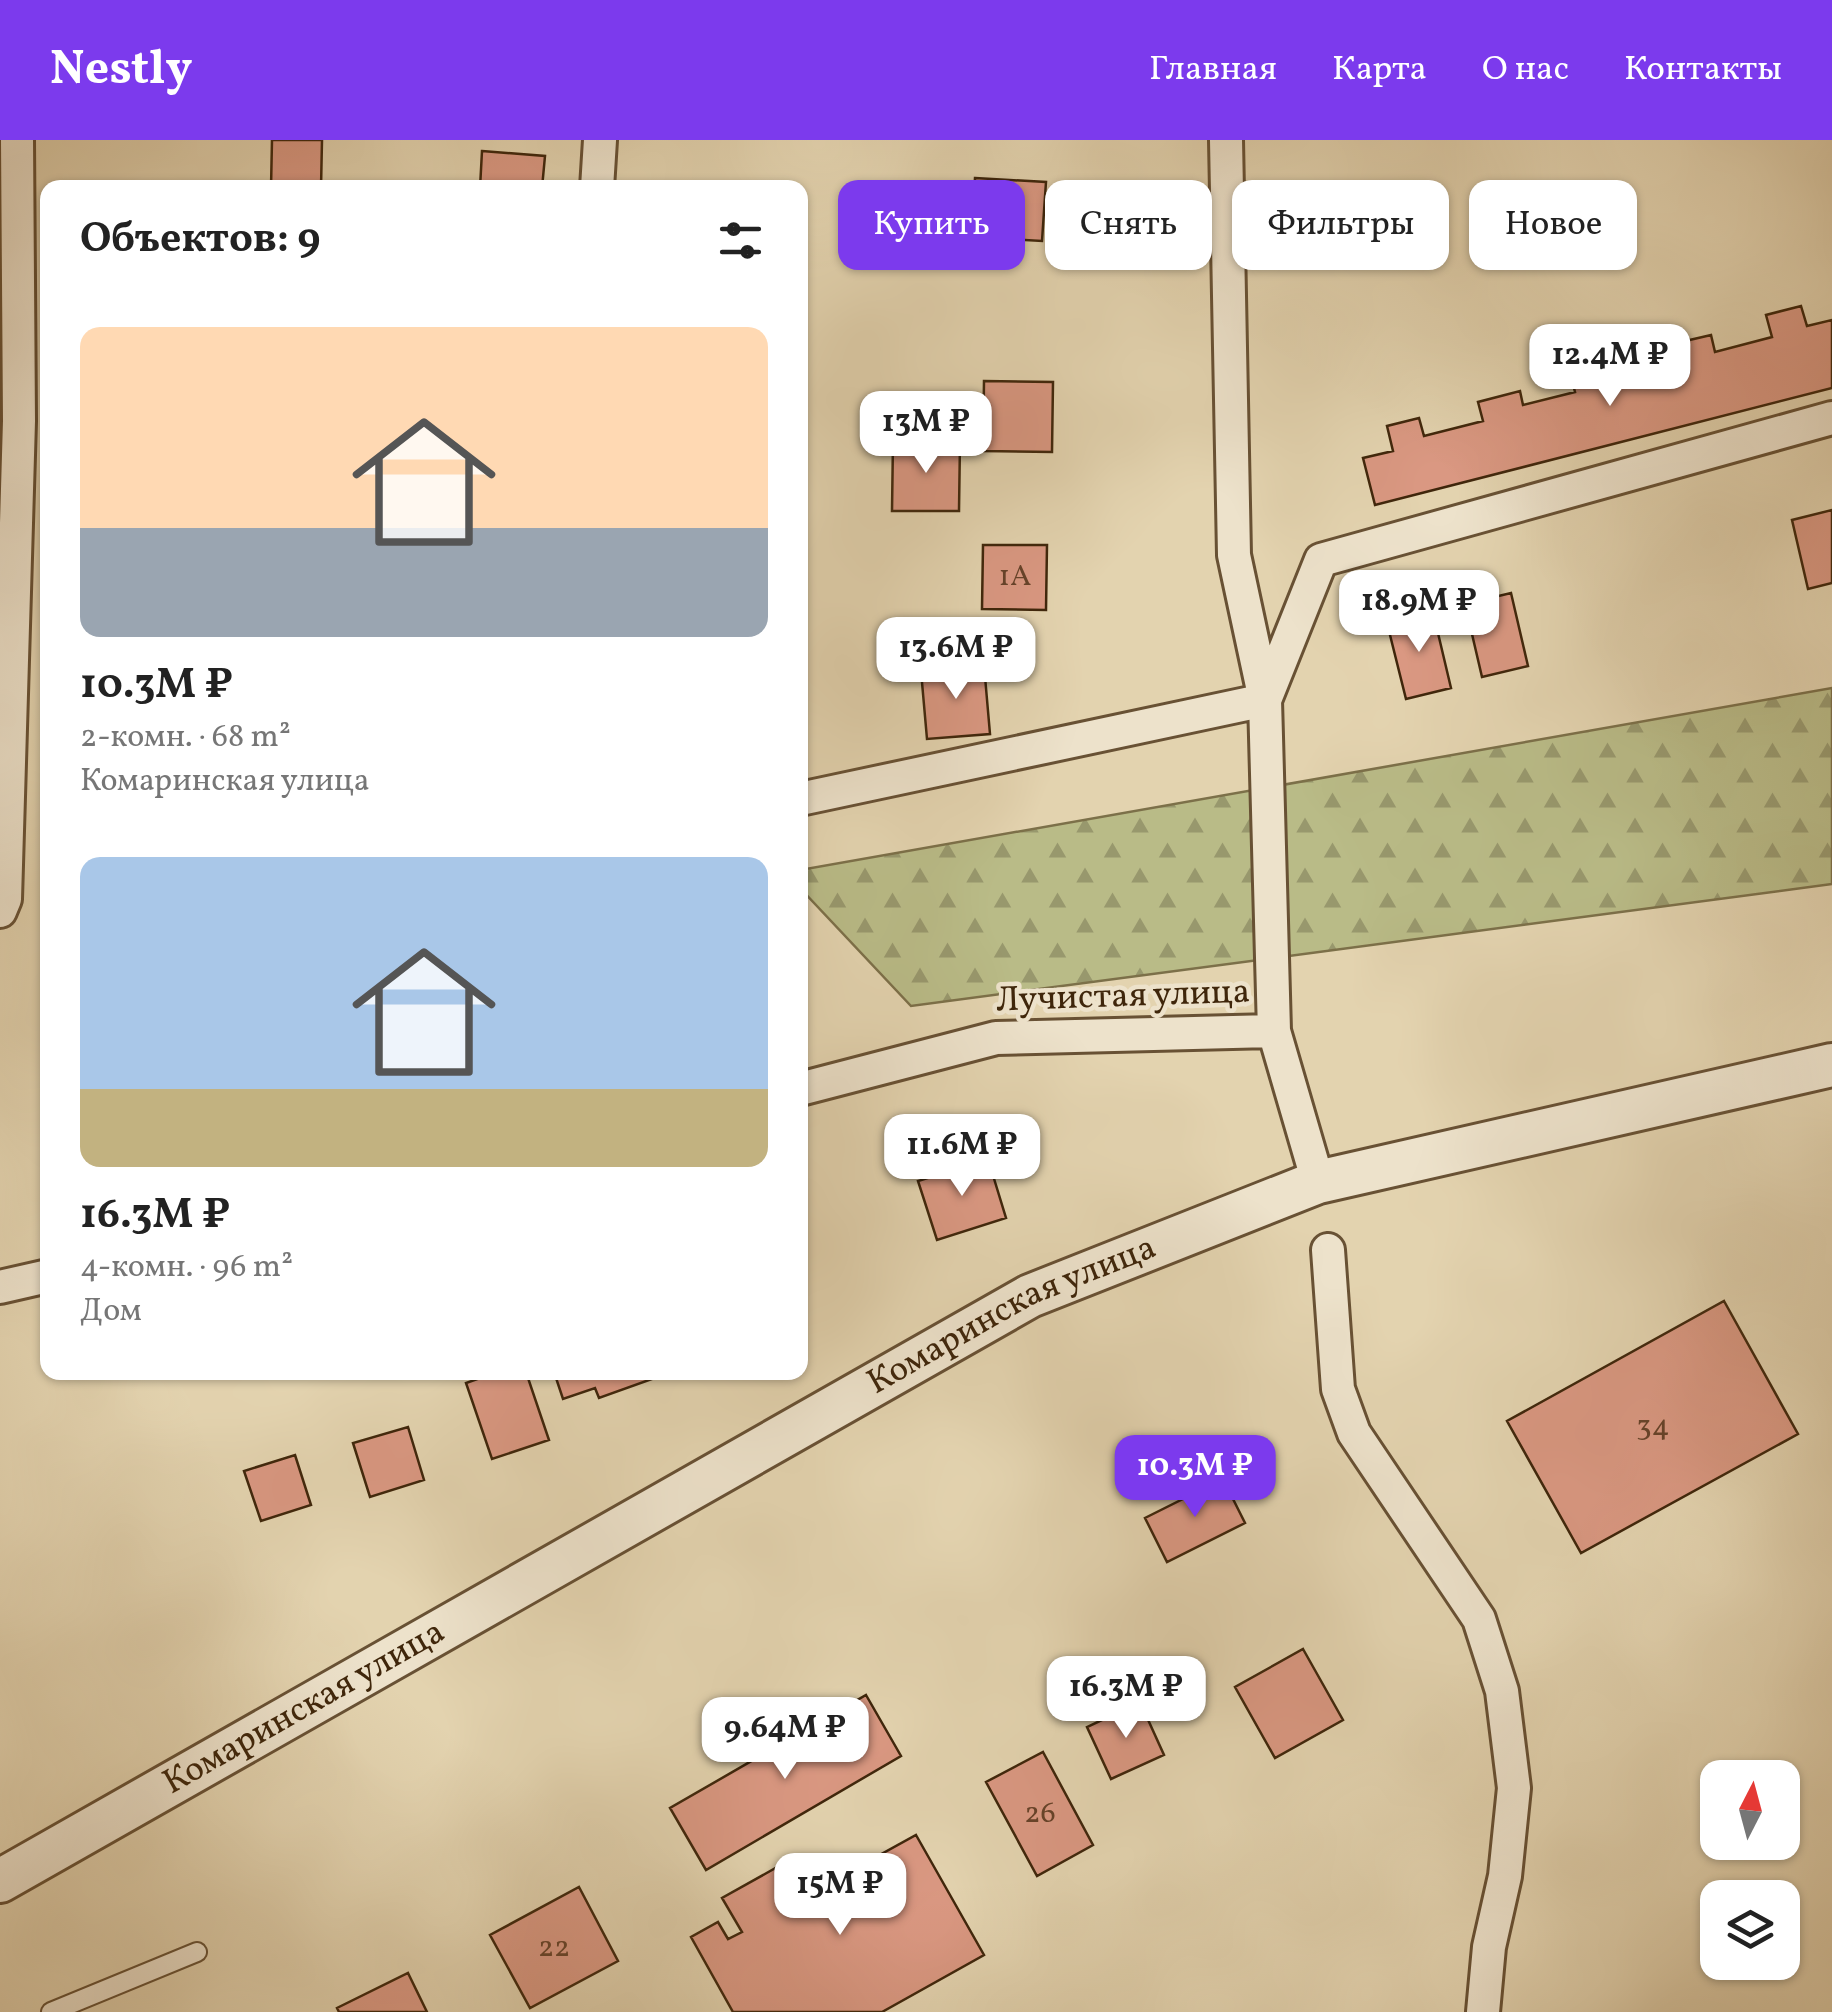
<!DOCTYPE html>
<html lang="ru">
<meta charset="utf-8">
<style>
body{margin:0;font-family:Vollkorn,serif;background:#f2f2f2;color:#222;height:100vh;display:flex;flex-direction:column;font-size:38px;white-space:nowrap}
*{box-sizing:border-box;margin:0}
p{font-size:32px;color:#767676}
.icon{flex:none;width:55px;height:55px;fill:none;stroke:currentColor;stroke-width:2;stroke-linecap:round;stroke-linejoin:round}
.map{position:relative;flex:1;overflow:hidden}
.details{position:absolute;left:40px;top:40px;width:768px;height:1200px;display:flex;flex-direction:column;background:#fff;border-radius:20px;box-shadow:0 2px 8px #0004}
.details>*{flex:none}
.hud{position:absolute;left:838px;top:40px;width:842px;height:90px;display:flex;gap:20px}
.needle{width:65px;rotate:6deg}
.controls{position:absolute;left:1700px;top:1620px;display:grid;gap:20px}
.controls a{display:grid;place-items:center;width:100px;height:100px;border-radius:20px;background:#fff;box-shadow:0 2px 8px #0004;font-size:50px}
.price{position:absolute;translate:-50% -85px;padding:0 22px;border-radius:20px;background:#fff;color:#222;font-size:32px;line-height:65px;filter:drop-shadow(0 2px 5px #0008)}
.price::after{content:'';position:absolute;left:50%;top:60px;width:30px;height:22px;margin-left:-15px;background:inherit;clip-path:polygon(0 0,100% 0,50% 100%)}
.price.selected{background:#7c3aed;color:#fff}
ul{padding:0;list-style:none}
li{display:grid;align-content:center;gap:20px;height:530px;padding:0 40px}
li span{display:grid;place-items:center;height:310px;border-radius:20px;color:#555}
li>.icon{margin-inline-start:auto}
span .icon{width:180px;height:180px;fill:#fffc;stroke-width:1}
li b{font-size:42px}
h2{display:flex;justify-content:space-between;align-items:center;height:120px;padding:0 40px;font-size:42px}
.chip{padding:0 35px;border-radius:20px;background:#fff;box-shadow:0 2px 8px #0004;font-size:35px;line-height:90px}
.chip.selected{background:#7c3aed;color:#fff}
header{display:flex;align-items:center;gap:60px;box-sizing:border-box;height:140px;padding:0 50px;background:#7c3aed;color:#fff}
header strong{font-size:48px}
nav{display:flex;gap:55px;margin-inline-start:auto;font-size:35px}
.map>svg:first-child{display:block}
.forest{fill:url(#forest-firs);stroke:#7c7049;stroke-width:2.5}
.building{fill:#da9882;stroke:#3f260b;stroke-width:2.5}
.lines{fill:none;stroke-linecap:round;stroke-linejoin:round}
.service-casing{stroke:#685134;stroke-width:22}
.minor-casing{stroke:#685134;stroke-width:38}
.tertiary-casing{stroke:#685134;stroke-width:48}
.service{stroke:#ede2cb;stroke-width:18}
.minor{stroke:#ede2cb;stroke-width:32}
.tertiary{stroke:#ede2cb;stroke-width:42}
.labels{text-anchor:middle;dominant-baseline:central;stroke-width:9;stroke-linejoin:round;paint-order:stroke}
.number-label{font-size:30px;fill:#664229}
.street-label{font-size:35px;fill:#3f260b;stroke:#ede2cb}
</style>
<header>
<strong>Nestly</strong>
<nav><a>Главная</a><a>Карта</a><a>О нас</a><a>Контакты</a></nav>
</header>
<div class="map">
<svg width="1832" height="1872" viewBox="0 0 1832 1872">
<defs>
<pattern id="forest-firs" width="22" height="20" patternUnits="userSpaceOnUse" patternTransform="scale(2.5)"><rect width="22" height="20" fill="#b9bb87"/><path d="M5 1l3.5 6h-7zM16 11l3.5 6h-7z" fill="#98986d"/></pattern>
</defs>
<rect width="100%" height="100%" fill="#e3d3af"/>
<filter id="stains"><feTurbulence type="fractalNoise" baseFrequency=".002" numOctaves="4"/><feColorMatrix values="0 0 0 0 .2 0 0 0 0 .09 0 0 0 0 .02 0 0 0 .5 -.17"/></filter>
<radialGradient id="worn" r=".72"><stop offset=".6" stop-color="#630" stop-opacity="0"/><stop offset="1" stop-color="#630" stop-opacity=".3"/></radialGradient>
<path class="forest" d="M1832,548V744L911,866L800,748V730Z"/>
<path class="building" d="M272,0H322L321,48H271Z
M482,11L545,16L542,48H480Z
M975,38L1046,42L1042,101L972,97Z
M1801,166L1807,186L1832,180V248L1375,365L1363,318L1393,311L1387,286L1419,278L1424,296L1483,281L1478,262L1520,251L1523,265L1575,252L1570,232L1611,222L1615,238L1672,223L1668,205L1711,195L1715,212L1772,197L1766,175Z
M984,241L1053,242L1052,312L983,311Z
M893,301L960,302L959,371H892Z
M1832,370V443L1808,449L1792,380Z
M983,405H1047L1046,470L982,469Z
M1511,453L1528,526L1482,537L1465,464Z
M1433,472L1451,548L1406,559L1387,483Z
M984,525L990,594L927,599L921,531Z
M988,1019L1006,1078L937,1100L918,1041Z
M1724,1161L1798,1294L1581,1413L1507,1281Z
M497,1232H526L549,1300L492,1319L466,1243Z
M554,1232H650L652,1239L599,1258L595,1248L563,1259Z
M408,1287L424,1340L370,1357L353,1303Z
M295,1315L311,1365L261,1381L244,1331Z
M1223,1339L1245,1383L1167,1422L1145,1378Z
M1303,1509L1343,1580L1275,1618L1235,1547Z
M866,1555L901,1616L706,1730L670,1668Z
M1140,1562L1164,1615L1111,1639L1087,1587Z
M1043,1612L1093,1705L1037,1736L986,1642Z
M916,1695L984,1815L882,1872H733L691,1797L718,1782L728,1799L742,1792L722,1758L788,1721L807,1755Z
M579,1747L618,1821L530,1868L490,1795Z
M408,1833L427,1872H339L337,1868Z"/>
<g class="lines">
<g class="service-casing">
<path id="service" d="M51,1872L197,1812"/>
</g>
<g class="minor-casing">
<path id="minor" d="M1226,0L1234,415L1265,560L1274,891L1318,1042
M597,48L600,0
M800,659L1265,560L1321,420L1832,278
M0,771L5,759L19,281L17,0
M800,949L996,898L1274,891
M1328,1110L1338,1249L1354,1293L1479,1479L1502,1551L1514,1648L1505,1736L1489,1807L1483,1872
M0,1147L48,1136"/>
</g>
<g class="tertiary-casing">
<g id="tertiary">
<path id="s1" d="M0,1741L1030,1156L1318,1042L1832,925"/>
</g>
</g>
<use href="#service" class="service"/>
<use href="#minor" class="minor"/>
<use href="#tertiary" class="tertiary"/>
</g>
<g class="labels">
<g class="number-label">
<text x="1015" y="437">1А</text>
<text x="1653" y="1287">34</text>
<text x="1040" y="1674">26</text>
<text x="554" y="1808">22</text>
</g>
<g class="street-label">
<text transform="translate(1123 857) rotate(-2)">Лучистая улица</text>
<text stroke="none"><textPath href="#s1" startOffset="1160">Комаринская улица</textPath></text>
<text stroke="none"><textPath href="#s1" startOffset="350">Комаринская улица</textPath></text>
</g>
</g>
<rect width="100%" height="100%" filter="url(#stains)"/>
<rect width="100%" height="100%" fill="url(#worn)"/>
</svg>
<div class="controls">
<a><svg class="needle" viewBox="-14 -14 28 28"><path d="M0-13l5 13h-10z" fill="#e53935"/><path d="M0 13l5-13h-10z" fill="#767676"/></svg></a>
<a><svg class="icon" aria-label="layers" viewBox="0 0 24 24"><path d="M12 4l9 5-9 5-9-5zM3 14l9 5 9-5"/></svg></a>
</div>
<b class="price" style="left:1610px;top:269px">12.4M ₽</b>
<b class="price" style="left:926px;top:336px">13M ₽</b>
<b class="price" style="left:1419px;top:515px">18.9M ₽</b>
<b class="price" style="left:956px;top:562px">13.6M ₽</b>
<b class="price" style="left:962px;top:1059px">11.6M ₽</b>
<b class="price selected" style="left:1195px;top:1380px">10.3M ₽</b>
<b class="price" style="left:1126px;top:1601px">16.3M ₽</b>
<b class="price" style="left:785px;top:1642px">9.64M ₽</b>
<b class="price" style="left:840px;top:1798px">15M ₽</b>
<div class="hud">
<a class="chip selected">Купить</a>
<a class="chip">Снять</a>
<a class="chip">Фильтры</a>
<a class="chip">Новое</a>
</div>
<section class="details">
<h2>Объектов: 9<svg class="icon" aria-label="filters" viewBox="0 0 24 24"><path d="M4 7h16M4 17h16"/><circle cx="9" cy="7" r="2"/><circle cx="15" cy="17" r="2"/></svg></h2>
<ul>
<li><span style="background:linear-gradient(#ffd9b3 65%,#9aa5b1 0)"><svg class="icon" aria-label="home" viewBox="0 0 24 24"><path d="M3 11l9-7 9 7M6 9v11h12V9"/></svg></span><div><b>10.3M ₽</b><p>2-комн. · 68 m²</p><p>Комаринская улица</p></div></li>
<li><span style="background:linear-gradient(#a9c7e8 75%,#c2b280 0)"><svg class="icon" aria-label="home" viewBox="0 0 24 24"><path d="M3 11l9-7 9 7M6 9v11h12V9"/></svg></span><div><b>16.3M ₽</b><p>4-комн. · 96 m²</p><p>Дом</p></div></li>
</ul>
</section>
</div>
